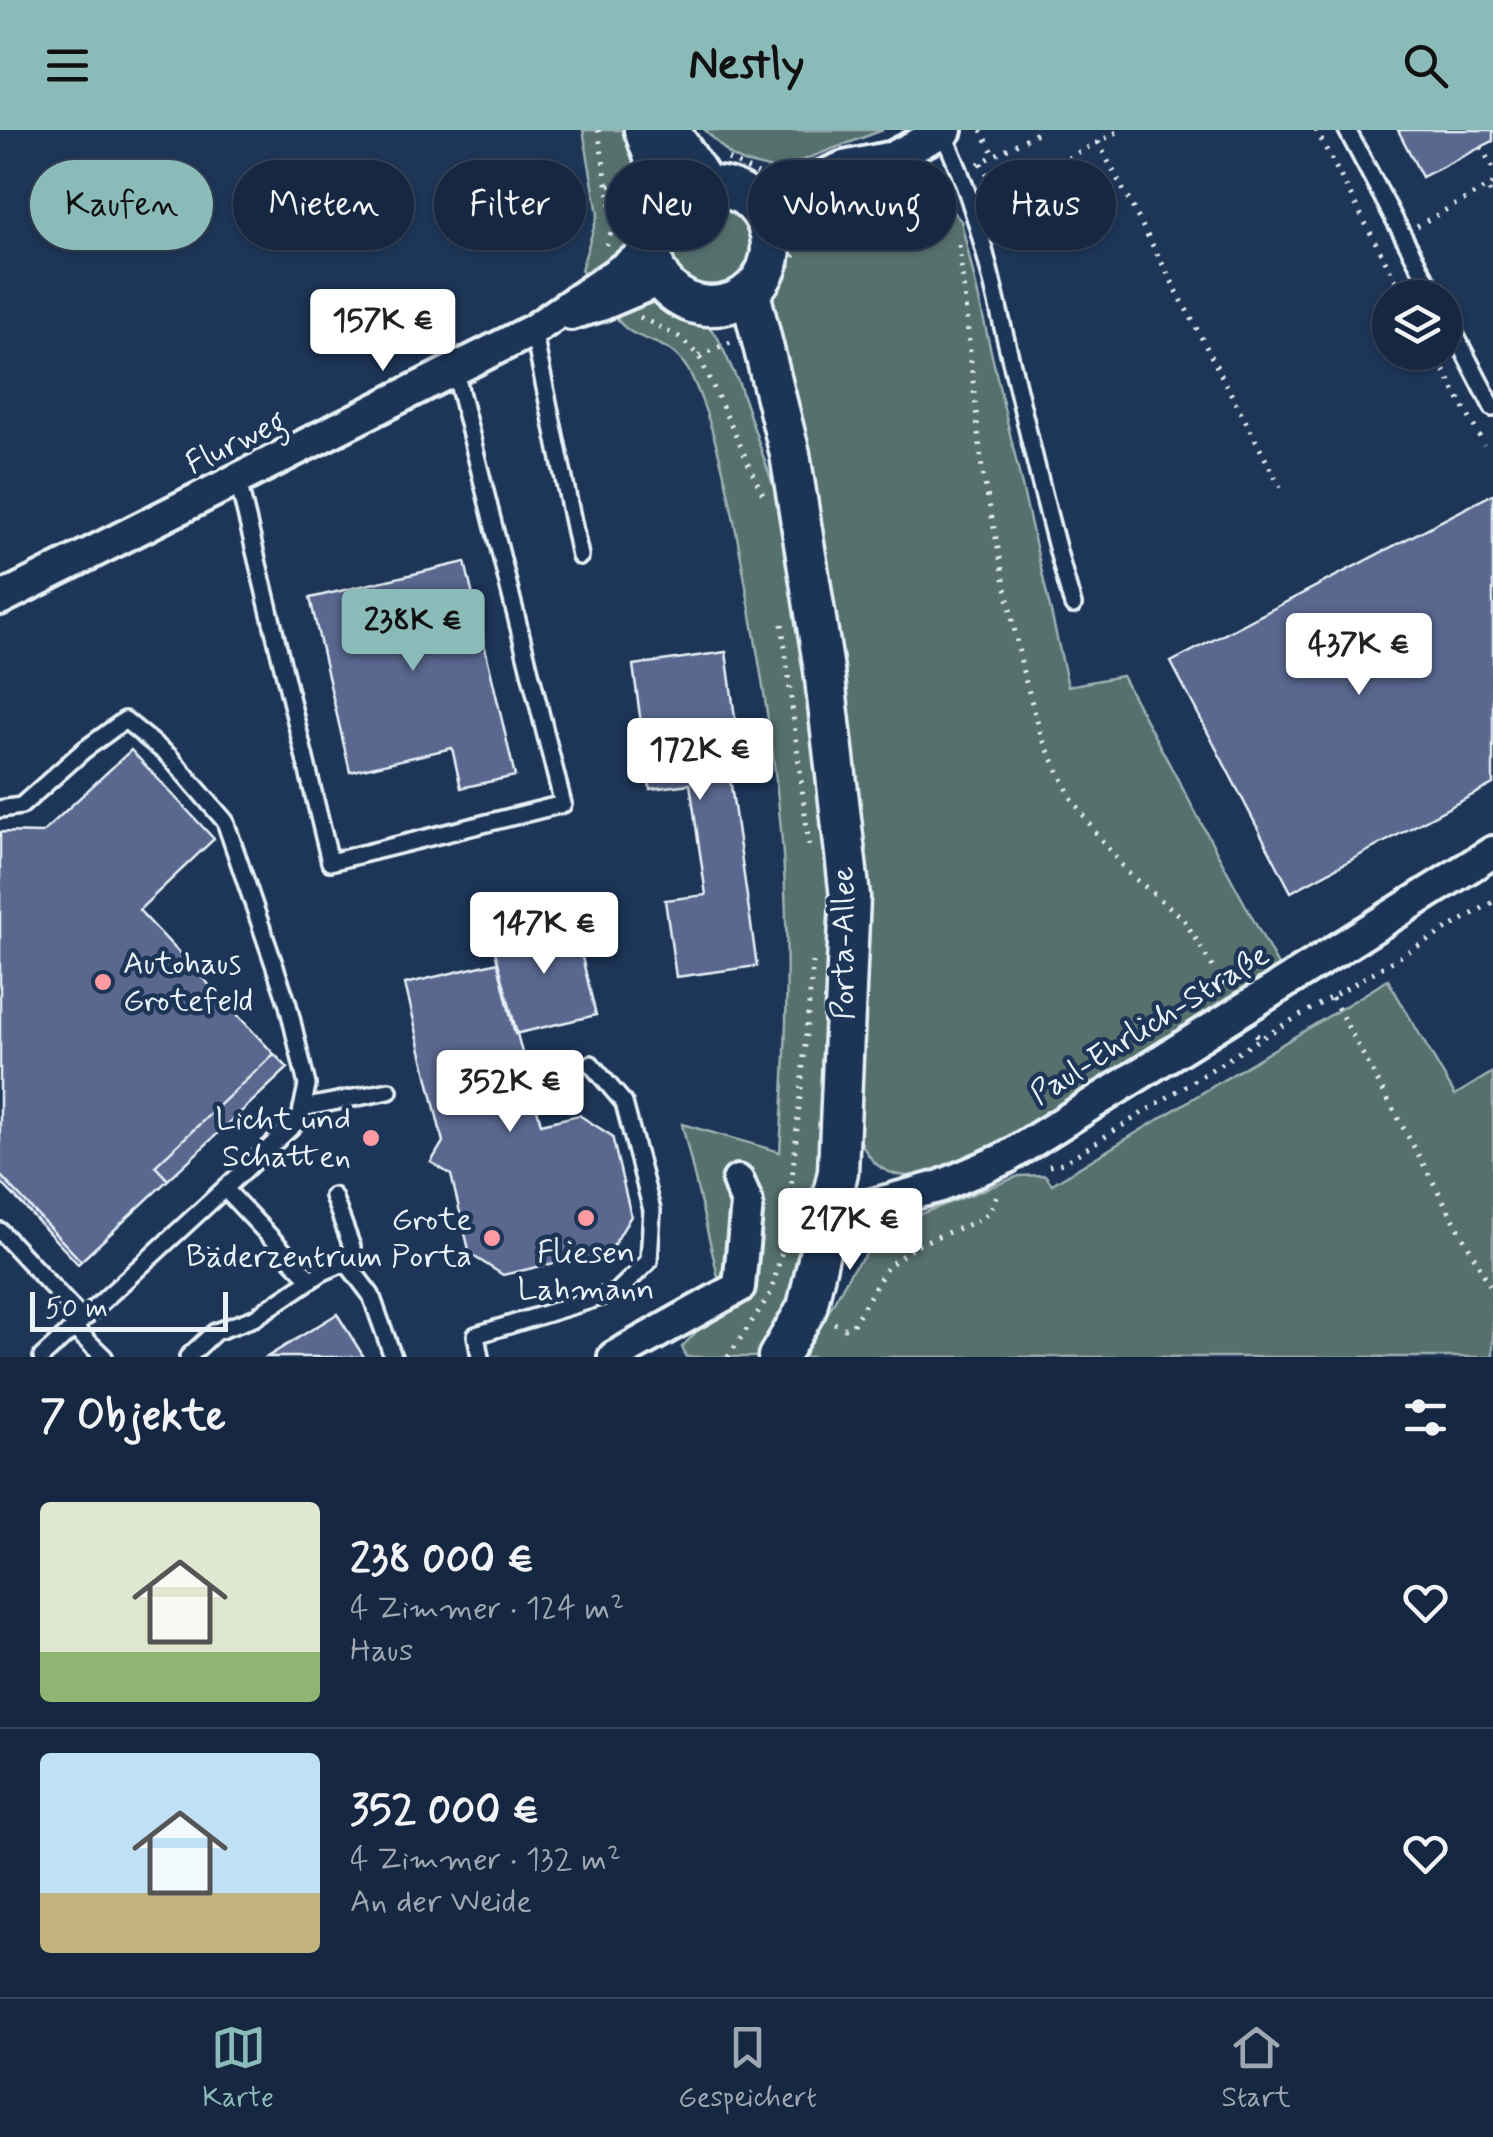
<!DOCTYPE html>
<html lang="de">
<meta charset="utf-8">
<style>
body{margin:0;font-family:Mynerve,sans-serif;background:#1f3048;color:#f1f3f6;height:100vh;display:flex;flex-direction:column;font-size:38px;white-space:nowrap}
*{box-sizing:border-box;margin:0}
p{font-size:32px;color:#9ea6b1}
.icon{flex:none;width:55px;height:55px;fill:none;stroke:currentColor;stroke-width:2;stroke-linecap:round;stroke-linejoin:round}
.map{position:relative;height:1227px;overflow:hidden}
.side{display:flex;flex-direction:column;background:#162841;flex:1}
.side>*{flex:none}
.hud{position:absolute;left:30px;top:30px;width:1435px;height:90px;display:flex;gap:20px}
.buttons{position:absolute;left:1372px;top:150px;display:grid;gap:20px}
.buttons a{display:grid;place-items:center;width:90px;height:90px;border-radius:50%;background:#162841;box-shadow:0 2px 8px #0004,0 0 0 2px #35445a;font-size:50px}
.scale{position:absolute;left:30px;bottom:25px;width:198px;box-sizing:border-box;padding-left:10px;border:5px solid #e8f1f8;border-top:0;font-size:28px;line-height:35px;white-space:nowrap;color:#e8f1f8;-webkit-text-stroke:8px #1d3557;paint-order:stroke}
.price{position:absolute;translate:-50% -85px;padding:0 22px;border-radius:10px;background:#fff;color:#222;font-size:32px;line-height:65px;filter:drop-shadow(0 2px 5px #0008)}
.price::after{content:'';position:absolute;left:50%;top:60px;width:30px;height:22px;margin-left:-15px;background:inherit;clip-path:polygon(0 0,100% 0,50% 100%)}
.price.current{background:#8bbbb9;color:#111}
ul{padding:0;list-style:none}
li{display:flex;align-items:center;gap:30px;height:250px;padding:0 40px}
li+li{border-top:2px solid #35445a}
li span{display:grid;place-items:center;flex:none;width:280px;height:200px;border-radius:10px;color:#555}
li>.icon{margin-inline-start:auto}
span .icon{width:120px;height:120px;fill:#fffc;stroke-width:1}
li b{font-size:42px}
h2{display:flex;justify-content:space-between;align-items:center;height:120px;padding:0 40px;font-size:42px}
.tag{padding:0 35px;border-radius:45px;background:#162841;box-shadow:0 2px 8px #0004,0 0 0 2px #35445a;font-size:35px;line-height:90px}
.tag.current{background:#8bbbb9;color:#111}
header{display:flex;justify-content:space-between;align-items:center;height:130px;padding:0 40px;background:#8bbbb9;color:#111;font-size:45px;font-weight:700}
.menu{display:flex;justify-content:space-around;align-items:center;height:140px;border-top:2px solid #35445a;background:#162841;font-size:28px;color:#9ea6b1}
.menu a{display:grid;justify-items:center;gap:5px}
.menu .current{color:#8bbbb9}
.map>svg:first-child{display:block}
.green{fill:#54706d;stroke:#9eb0b2;stroke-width:2.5}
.building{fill:#5a6890;stroke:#e8f1f8;stroke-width:2.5}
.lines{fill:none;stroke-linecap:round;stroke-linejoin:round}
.service-casing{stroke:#e8f1f8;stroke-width:22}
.minor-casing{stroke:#e8f1f8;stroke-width:38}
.tertiary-casing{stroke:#e8f1f8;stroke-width:45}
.path{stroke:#e8f1f8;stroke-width:5;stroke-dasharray:2.5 8;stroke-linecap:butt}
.service{stroke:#1d3557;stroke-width:15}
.minor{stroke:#1d3557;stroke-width:30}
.tertiary{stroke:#1d3557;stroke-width:38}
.poi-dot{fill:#ff9aa2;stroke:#1d3557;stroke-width:4}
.labels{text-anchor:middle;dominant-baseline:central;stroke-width:9;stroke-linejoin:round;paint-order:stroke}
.street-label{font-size:32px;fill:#e8f1f8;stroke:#1d3557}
.poi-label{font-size:32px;fill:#e8f1f8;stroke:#1d3557;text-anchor:end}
</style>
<header><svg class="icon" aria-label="menu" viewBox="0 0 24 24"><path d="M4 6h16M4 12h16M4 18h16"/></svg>Nestly<svg class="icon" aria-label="search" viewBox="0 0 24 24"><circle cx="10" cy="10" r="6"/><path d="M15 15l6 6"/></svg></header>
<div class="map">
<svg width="1493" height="1227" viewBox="0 0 1493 1227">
<rect width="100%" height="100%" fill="#1d3557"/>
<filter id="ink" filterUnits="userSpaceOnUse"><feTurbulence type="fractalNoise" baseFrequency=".01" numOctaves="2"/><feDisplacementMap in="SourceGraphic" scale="20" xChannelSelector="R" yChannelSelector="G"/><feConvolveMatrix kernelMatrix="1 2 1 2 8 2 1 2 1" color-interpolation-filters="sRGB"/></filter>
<g filter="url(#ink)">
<path class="green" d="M583,0H634C640,18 655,54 653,71C649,109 616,128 588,150L581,140L598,84Z
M705,0H883L777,40L744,32L730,25Z
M923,42L932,58L961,91L1068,556L1122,546L1281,841L965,1035C923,1048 879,1059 860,1009V718L848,586L820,404L767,165L790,106L798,97Z
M669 117a42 42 0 1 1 84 0a42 42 0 1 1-84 0Z
M647,168L661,170L700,188L717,206L739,254L775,361L802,489L830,756L833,887L827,1026L788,1183L760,1227H686L682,1217L724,1172L682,994L780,1022C786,923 790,824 783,725C777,638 763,553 748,468C735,394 723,316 692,247C670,200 631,219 614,183Z
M1388,850L1455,965L1493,942V1227H803L852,1140L892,1095L1019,1046L1045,1045L1052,1054Z"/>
<path class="building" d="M1398,0H1493V11L1422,47Z
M1398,0H1493V11L1422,47Z
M1493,364V654L1291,762L1171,532Z
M465,432L515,646L461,658L452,618L350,642L310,468Z
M726,522L743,646L730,648L757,836L676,847L665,770L706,765L690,654L650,659L633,535Z
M131,620L214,709L139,780L274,924L155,1036L168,1050L81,1131L0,1045V702L42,703Z
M573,790L596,885L515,904L492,809Z
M498,832L541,994L579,985L612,1006L631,1086L611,1120L503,1145L470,1124L451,1045L431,1032L443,1012L405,854Z
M274,924L288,938L168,1050L155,1036Z
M0,1045L81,1131L154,1063L78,1134L0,1051Z
M337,1184L364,1227H267Z"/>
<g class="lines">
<g class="service-casing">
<path id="service" d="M941,0C973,63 987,130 1003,198C1026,291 1046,384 1073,475
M1347,0L1436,168
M1445,185L1493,278
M533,200L580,426
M238,351L330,732L563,674L455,241
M0,679L21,676L84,620L125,590L169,626L225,691L288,875L307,955L300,989L42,1227
M302,978L389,961
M225,1059L311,1150
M0,1101L82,1189
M346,1132L371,1165L393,1227
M74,1198L104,1227
M188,1227L215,1202L254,1188L321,1143L346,1132L352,1117L333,1066
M480,1227L476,1205L617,1162L649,1131L652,1080L624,973L591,934"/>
</g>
<g class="minor-casing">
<path id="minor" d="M756,75L844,37L888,28
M771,105L853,60L895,26L946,0
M571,184L601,175L660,150
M0,469L533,200L650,120
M828,1092L861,1078L941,1056L1006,1028L1493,722
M614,1227L739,1157L747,1073L738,1051"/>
</g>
<g class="tertiary-casing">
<path id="tertiary" d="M644,0L670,71
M669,0L706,56
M651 116a60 60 0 1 1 120 0a60 60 0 1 1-120 0Z
M750,163L790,324L824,540L850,767L838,1042L807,1178L778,1227"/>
</g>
<path class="path" d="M598,0L614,95L606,116
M981,0L994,24
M1316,0L1405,168
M1098,12L1284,364
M1481,17L1493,38
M728,29L758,44
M981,33L998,65L1121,0
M978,34L1043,0
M1493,54L1487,57L1493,69
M609,56L629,47
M1417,96L1487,57
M959,115L982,339L1023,542L1042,608L1072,669L1099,707L1127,742L1183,788L1225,857
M778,154L795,125
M640,187L679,207L699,226L763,365
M1434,222L1484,315
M699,226L733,211
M782,494L809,716
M1332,868L1493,1161
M1256,904L1260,909L1493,772
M1049,1036L1063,1033L1260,909
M834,1193L844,1198L852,1196L887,1137L916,1115L977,1091L990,1082L999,1060
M728,1227L771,1163L787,1102L813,832"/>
<use href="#service" class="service"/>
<use href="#minor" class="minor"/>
<use href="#tertiary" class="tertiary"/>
</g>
</g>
<g class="poi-dot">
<circle cx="103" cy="852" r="10"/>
<circle cx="371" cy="1008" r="10"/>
<circle cx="586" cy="1088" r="10"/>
<circle cx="492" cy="1108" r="10"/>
</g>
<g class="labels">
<g class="street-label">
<text transform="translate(236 313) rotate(-26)">Flurweg</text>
<text transform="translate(844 813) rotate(-90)">Porta-Allee</text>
<text transform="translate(1150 895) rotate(-32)">Paul-Ehrlich-Straße</text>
</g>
<g class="poi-label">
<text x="123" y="834" text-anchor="start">Autohaus<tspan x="123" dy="37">Grotefeld</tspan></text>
<text x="351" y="990">Licht und<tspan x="351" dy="37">Schatten</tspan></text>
<text x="472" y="1090">Grote<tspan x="472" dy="37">Bäderzentrum Porta</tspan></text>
<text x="586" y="1123" text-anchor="middle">Fliesen<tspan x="586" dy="37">Lahmann</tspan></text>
</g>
</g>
</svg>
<div class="buttons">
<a><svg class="icon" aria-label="layers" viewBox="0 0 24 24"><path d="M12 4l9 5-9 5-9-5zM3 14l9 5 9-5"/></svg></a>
</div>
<div class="scale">50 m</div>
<b class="price" style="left:383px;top:244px">157K €</b>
<b class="price current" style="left:413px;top:544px">238K €</b>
<b class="price" style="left:1359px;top:568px">437K €</b>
<b class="price" style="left:700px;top:673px">172K €</b>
<b class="price" style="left:544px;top:847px">147K €</b>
<b class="price" style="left:510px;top:1005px">352K €</b>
<b class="price" style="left:850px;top:1143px">217K €</b>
<div class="hud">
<a class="tag current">Kaufen</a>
<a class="tag">Mieten</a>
<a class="tag">Filter</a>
<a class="tag">Neu</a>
<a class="tag">Wohnung</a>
<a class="tag">Haus</a>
</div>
</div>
<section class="side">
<h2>7 Objekte<svg class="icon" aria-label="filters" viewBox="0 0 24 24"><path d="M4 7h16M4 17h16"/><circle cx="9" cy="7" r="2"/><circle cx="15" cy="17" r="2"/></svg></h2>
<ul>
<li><span style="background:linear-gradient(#dfe7d0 75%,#8fb573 0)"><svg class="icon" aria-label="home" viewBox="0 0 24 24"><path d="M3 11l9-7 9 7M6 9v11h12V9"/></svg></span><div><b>238 000 €</b><p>4 Zimmer · 124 m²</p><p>Haus</p></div><svg class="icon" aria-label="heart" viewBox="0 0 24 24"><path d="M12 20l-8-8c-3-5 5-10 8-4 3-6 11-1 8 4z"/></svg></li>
<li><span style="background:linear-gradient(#bfe0f5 70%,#c2b280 0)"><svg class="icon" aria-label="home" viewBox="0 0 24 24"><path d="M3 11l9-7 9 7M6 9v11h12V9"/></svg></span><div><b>352 000 €</b><p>4 Zimmer · 132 m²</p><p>An der Weide</p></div><svg class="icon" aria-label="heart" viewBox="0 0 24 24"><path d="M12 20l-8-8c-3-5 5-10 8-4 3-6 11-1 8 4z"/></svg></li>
</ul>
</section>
<nav class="menu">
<a class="current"><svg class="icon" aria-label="map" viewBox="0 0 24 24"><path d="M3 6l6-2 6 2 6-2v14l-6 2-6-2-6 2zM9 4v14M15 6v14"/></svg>Karte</a>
<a><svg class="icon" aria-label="saved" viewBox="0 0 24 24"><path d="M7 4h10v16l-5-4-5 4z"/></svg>Gespeichert</a>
<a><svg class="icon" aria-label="home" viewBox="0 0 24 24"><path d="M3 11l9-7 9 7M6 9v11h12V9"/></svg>Start</a>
</nav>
